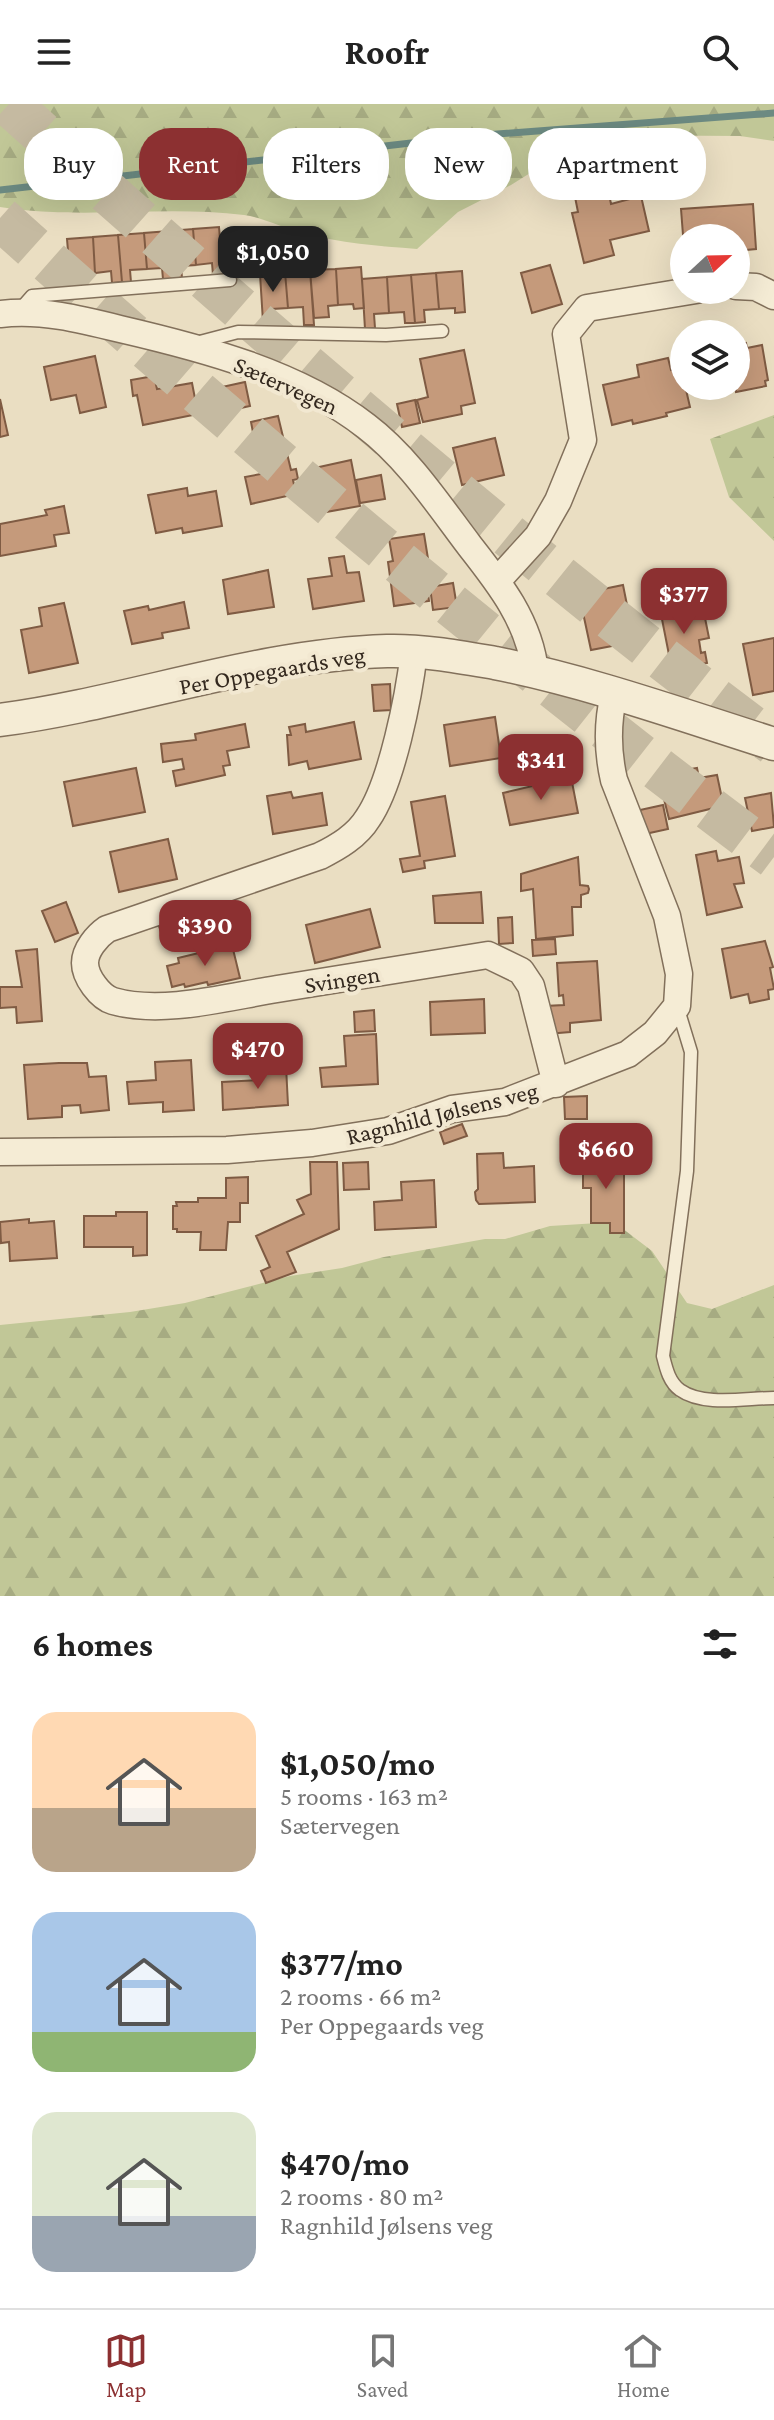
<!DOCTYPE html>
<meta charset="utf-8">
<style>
body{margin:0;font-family:"Crimson Pro",serif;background:#f6f6f6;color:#222;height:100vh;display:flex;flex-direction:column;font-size:30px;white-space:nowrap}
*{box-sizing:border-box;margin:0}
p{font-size:26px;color:#767676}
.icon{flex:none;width:44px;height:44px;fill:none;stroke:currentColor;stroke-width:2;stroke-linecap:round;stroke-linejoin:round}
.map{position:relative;height:1492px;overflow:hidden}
.drawer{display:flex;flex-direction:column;background:#fff;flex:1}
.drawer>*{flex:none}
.guide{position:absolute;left:24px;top:24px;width:726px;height:72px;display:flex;gap:16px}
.needle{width:52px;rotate:68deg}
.fabs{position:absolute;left:670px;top:120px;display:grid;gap:16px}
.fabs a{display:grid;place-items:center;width:80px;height:80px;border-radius:50%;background:#fff;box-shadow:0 8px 32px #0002;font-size:40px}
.price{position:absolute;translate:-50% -68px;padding:0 18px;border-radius:16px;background:#8c3031;color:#fff;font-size:26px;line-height:52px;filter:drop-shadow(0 2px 4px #0008)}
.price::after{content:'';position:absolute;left:50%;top:48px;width:24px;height:18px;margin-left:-12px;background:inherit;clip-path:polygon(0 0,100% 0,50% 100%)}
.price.current{background:#222;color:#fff}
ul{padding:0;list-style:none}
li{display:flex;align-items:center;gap:24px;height:200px;padding:0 32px}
li span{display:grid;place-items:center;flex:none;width:224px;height:160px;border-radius:24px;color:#555}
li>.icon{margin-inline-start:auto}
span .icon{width:96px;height:96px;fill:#fffc;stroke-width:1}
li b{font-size:34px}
h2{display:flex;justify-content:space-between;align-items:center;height:96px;padding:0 32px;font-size:34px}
.tag{padding:0 28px;border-radius:32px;background:#fff;box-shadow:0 8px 32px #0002;font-size:28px;line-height:72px}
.tag.current{background:#8c3031;color:#fff}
header{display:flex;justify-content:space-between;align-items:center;height:104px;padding:0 32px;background:#fff;font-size:36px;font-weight:700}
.tab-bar{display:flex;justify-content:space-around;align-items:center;height:112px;border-top:2px solid #e0e0e0;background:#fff;font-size:22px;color:#767676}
.tab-bar a{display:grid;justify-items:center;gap:4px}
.tab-bar .current{color:#8c3031}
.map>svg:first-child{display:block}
.forest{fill:url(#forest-firs)}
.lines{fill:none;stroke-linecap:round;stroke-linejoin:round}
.stream{stroke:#6c8a82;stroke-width:7}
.building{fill:#c59a7b;stroke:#7f5b43;stroke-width:2}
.motorway-tunnel{stroke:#c5baa1;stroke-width:44;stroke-dasharray:44 22;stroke-linecap:butt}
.service-casing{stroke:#82705b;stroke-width:15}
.minor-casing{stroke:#82705b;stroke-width:29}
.tertiary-casing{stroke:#82705b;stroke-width:35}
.service{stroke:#f5ecd5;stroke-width:12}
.minor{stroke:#f5ecd5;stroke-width:26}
.tertiary{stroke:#f5ecd5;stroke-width:32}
.labels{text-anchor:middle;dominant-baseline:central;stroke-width:8;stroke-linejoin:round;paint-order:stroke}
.street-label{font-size:24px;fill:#33281e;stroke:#f2e8d1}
</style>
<header><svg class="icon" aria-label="menu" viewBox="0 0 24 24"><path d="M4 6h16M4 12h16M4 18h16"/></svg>Roofr<svg class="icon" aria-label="search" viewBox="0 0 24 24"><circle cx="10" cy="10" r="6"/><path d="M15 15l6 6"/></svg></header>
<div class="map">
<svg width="774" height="1492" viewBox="0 0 774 1492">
<defs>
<pattern id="forest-firs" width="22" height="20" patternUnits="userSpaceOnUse" patternTransform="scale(2)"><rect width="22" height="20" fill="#c1c797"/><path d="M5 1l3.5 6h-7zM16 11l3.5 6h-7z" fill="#a6ab82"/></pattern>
</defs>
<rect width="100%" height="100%" fill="#eadec2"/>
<path class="forest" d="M0,0H774V37L740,32L591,31L511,81L458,108L417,145C379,142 340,139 302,129C283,124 264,114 244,111C163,101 81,116 0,103Z
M774,311V437L729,393L710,335Z
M614,1118L652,1147L687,1199L712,1205L774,1181V1492H0V1221L130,1208L185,1199L290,1172L342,1164L384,1153L485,1135H505L550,1122Z"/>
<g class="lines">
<path class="stream" d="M0,86L472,32L774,9"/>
</g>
<path class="building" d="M608,85L611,100L641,92L649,127L610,136L614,151L584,159L572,109L578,108L575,93Z
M753,100L756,145L736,147V134H684V144L681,105Z
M219,123L223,171H213L212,159L196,161L193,125Z
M193,125L196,161L181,162L182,174L172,175L169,127Z
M169,127L172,175H163L162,164L147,165L144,129Z
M144,129L147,165L130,166L131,178H122L118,131Z
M118,131L122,178L112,179L111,167L95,169L93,133Z
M93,133L95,169L80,170L81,182L71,183L67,135Z
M550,161L562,200L532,209L521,169Z
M361,163L364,204L354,205L353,200L338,201L336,165Z
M336,165L338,201L328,202L329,213L314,214L310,166Z
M310,166L314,221H304L303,203L288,204L285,168Z
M462,167L465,208L455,209V204L439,205L436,169Z
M285,168L288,204L272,205L273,217L263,218L260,170Z
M436,169L439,205L424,206L425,218L415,219L411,171Z
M411,171L415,219H405L404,208L389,209L387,173Z
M387,173L389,209L374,210L375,224L365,225L362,175Z
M746,239L747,244L762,241L768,276L765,277L766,282L736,288L735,283L721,285L720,282H736V241Z
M464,246L475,299L461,302L462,310L423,318L417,296L428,293L420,255Z
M95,252L106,303L80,309L76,291L51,296L44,263Z
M668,254L671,266L681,264L690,303L666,309L667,312L633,320L632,316L612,321L603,281L639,273L637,261Z
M154,272L157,285L192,279L198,310L143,321L137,291L133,292L131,276Z
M245,278L250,302L227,307L222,283Z
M0,295L8,331L0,333Z
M415,296L420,319L402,323L397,300Z
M278,312L291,366L296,365L298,375L293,376L296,390L251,400L245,373L261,370L251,318Z
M495,334L504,371L462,381L453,344Z
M351,356L360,402L326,408L324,396L317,398L310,365Z
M381,371L385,395L360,399L356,376Z
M187,384L188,392L216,387L222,422L183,429L182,424L156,429L148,391Z
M64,402L69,429L54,431L56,442L0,452V420L47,411L45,406Z
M424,430L430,467H425L429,497L394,502L388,458L393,457L389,435Z
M344,452L347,469L359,468L364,497L313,505L308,475L332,472L329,454Z
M268,466L274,503L228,510L223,476Z
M453,479L457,503L433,506L430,483Z
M623,481L629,511L622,512L628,539L591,546L579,490Z
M679,496L683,513L704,509L709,534L699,536L701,549L705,548L707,559L672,566L659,500Z
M184,498L189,524L162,529L163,534L132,540L124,507L148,502L149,506Z
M64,499L78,559L29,569L21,526L42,522L39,504Z
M774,534V587L753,591L743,540Z
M390,580L391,606L374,607L372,581Z
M495,613L501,654L450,662L444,621Z
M354,618L361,655L309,665L307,657L289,661L287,631H291L289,623L305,620L306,628Z
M245,620L249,643L227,647L230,661L223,662L225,671L176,682L173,667L184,665L182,655L163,658L161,640L196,636L195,630Z
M136,664L145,708L73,722L64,678Z
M697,664L699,674L717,671L724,704L715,706L714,704L669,715L658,671Z
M571,673L578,709L510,721L503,689Z
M291,688L293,694L322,689L327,721L273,730L267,692Z
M771,689L774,723L752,727L745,694Z
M445,692L455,752L424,757L425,764L403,768L400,755L420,752L411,698Z
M663,701L668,725L645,730L640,706Z
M168,735L177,775L119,788L110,748Z
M716,747L718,757L739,753L744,779L734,780L742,803L707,811L696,751Z
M578,753L580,781L588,782L589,785L588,789L581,791V803H572L573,831L536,835L533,785L521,787V770Z
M481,788L483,819H435L433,792Z
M66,798L78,829L55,838L42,807Z
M370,805L380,843L315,859L306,821Z
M187,810L192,829L164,837L158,819Z
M512,813L513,839L499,840L498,814Z
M555,835L556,850L533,852L532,836Z
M765,837L773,863L770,864L774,885L768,886L769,895L750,899L748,890L731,894L722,845Z
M232,841L240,874L208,881L207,878L185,883L184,880L172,883L167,862L179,859L178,854Z
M37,845L42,917L17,919L16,903L0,904V883H22L16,847Z
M597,857L601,916L570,919V928L547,930L545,902L564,901L563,891L559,892L557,859Z
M484,895L485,929L431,931L430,898Z
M374,906L375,927L355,928L354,908Z
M376,930L378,980L322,983L320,964L346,962L344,932Z
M191,956L194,1006L163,1008V998L129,1000L127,978L156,976L155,958Z
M59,959H87L89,973L106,972L109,1006L81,1009L80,1001L62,1002V1013L28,1015L24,961Z
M286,962L288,1001L223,1006L222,978L262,976L261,963Z
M587,992V1015H565L564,993Z
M462,1020L467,1032L444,1040L440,1028Z
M503,1049L504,1064L534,1062L535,1098L479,1100L476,1096L475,1088L478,1085L477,1050Z
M583,1051H606V1057H624V1129H610V1119H591V1084H583Z
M310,1058H337L339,1125L287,1148L296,1168L266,1179L261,1167L270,1163L256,1132L304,1110L297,1096L311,1090Z
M368,1058L369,1085L344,1086L343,1059Z
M248,1073V1099H240V1118H228L226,1146H200L201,1128H177V1125H173V1102H177L176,1098H198V1094H226V1074Z
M434,1076L436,1123L375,1126L374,1098L402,1096L401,1078Z
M116,1108H147V1151L133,1152V1143H84V1112H116Z
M29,1115V1119L54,1117L57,1154L10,1157L9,1138L1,1139L0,1118Z"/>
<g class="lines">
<path class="motorway-tunnel" d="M9,0C256,222 508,440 774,640
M0,114C249,337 506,553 774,753"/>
<g class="service-casing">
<path id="service" d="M18,208L32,192L230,176
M196,239L238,228L386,231L442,227
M677,902L691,948L687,1067L663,1252C666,1264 669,1278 680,1286C704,1303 746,1294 774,1294"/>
</g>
<g class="minor-casing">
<path id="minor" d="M736,182L756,183L774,192
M0,210C40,205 80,215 120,225C202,244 298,269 366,322C407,353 438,400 469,441C499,479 530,518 535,568
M497,477L538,432L558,397L583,336L566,230L587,204L696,186
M414,548C409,591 392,679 368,714C357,732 338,743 320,752L107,825C97,832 85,846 85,859C85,873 100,893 113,897C162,911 227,893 277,885C347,874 418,862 488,851L521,867L531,882L556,980
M0,1048L227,1046L312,1039L388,1027L452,1005L505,998L628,950L655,929L677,902L679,870L667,812L614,676C607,646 607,619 614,590"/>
</g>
<g class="tertiary-casing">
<path id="tertiary" d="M0,616C129,599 256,551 387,547C423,546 460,553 495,559C590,578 682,611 774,640"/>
</g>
<use href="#service" class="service"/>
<use href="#minor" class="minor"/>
<use href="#tertiary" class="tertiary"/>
</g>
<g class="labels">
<g class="street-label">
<text transform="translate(286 281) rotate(24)">Sætervegen</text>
<text transform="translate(272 566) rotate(-10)">Per Oppegaards veg</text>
<text transform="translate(342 875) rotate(-9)">Svingen</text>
<text transform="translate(442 1009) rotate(-14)">Ragnhild Jølsens veg</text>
</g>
</g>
</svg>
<div class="fabs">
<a><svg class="needle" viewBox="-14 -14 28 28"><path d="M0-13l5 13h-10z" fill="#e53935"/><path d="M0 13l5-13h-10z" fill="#767676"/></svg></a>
<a><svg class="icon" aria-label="layers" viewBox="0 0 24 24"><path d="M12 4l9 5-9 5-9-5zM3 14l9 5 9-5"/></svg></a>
</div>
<b class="price current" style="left:273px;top:190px">$1,050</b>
<b class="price" style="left:684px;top:532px">$377</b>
<b class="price" style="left:541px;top:698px">$341</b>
<b class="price" style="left:205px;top:864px">$390</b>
<b class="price" style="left:258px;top:987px">$470</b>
<b class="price" style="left:606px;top:1087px">$660</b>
<div class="guide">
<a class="tag">Buy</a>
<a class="tag current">Rent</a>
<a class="tag">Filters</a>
<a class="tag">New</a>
<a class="tag">Apartment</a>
</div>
</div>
<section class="drawer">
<h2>6 homes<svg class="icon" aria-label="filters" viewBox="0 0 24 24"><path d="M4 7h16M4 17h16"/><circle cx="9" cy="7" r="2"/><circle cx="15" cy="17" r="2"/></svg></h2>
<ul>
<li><span style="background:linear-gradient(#ffd9b3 60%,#b9a48a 0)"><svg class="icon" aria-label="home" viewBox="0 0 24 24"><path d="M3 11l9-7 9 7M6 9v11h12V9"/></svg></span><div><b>$1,050/mo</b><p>5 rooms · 163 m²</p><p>Sætervegen</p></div></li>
<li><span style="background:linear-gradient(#a9c7e8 75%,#8fb573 0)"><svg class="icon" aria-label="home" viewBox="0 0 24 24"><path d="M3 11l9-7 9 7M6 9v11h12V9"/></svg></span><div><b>$377/mo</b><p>2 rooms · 66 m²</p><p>Per Oppegaards veg</p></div></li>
<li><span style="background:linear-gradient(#dfe7d0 65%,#9aa5b1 0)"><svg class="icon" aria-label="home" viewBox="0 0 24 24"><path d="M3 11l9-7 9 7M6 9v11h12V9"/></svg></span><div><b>$470/mo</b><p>2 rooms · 80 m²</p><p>Ragnhild Jølsens veg</p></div></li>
</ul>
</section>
<nav class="tab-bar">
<a class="current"><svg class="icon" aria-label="map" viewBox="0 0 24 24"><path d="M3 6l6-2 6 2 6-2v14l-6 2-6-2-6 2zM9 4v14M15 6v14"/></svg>Map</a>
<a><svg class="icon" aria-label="saved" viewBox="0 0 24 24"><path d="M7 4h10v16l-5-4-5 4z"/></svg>Saved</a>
<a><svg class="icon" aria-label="home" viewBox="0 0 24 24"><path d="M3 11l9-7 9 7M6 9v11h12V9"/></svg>Home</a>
</nav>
